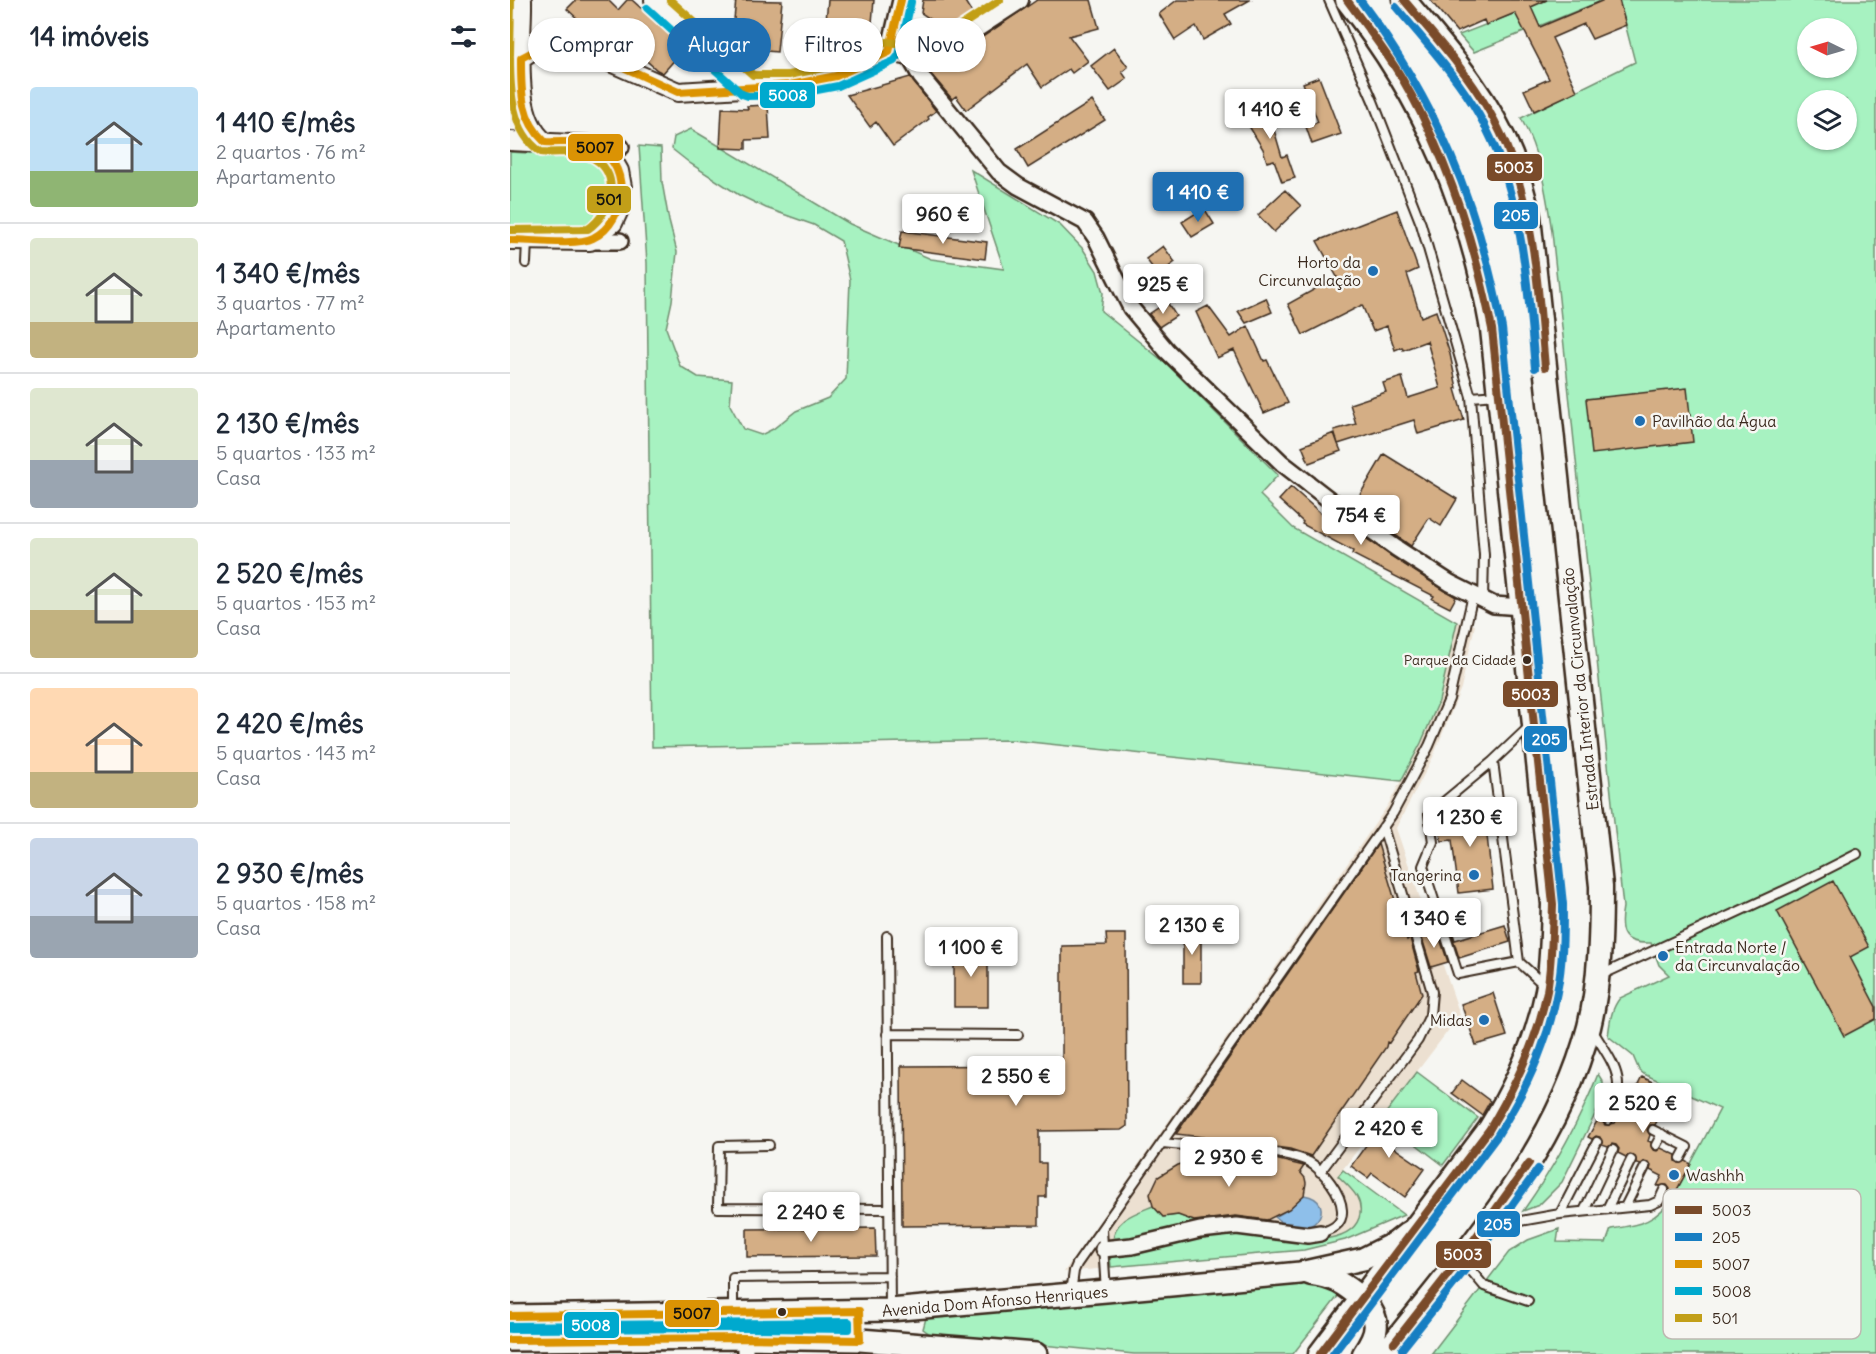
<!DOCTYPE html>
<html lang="pt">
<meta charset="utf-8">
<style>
body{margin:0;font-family:Delius,sans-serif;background:#f6f6f7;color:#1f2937;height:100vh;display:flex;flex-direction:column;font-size:22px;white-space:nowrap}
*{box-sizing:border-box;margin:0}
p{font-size:20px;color:#747a83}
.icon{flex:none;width:33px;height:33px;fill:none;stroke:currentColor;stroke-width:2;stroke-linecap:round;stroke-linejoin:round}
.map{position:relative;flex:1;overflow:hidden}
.details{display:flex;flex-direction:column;background:#fff;width:510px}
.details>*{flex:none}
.banner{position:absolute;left:18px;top:18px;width:570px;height:54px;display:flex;gap:12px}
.needle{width:39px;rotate:275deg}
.buttons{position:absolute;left:1287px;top:18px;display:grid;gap:12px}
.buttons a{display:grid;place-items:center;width:60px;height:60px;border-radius:50%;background:#fff;box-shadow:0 2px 4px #0004;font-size:30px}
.price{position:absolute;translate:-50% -51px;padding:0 14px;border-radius:6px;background:#fff;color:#222;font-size:20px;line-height:39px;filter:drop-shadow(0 2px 3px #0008)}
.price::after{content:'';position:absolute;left:50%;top:36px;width:18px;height:14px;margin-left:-9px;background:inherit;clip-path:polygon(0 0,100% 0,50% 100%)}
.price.selected{background:#1f6fb2;color:#fff}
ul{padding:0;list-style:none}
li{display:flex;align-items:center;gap:18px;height:150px;padding:0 30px}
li+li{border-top:2px solid #e0e1e3}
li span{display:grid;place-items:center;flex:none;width:168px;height:120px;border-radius:6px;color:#555}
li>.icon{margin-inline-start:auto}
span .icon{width:72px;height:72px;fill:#fffc;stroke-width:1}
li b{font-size:26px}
h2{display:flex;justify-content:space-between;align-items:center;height:72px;padding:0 30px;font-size:26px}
.chip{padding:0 21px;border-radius:27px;background:#fff;box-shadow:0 2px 4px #0004;font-size:21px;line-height:54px}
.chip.selected{background:#1f6fb2;color:#fff}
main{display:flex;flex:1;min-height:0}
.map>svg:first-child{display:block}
.built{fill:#ece0d1}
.green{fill:#a7f2c1;stroke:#718e70;stroke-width:1.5;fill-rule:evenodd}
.water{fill:#8ebfea;stroke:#6d8398;stroke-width:1.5}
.building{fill:#d4ae85;stroke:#3b2a1e;stroke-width:1.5}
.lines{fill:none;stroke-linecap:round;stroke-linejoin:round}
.service-casing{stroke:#3b2a1e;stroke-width:12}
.minor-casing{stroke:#3b2a1e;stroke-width:20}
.tertiary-casing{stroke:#3b2a1e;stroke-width:22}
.secondary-casing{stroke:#3b2a1e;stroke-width:26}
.primary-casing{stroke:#3b2a1e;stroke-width:27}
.service{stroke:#f6f6f2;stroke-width:8}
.minor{stroke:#f6f6f2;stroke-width:15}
.tertiary{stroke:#f6f6f2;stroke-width:18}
.secondary{stroke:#f6f6f2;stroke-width:21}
.primary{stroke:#f6f6f2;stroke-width:22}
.bus-1-casing{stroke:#f6f6f2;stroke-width:12}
.bus-2-casing{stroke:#f6f6f2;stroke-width:12}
.bus-3-casing{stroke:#f6f6f2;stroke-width:12}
.bus-4-casing{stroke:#f6f6f2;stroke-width:12}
.bus-5-casing{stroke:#f6f6f2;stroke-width:12}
.bus-1{stroke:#7a4b2a;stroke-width:8}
.bus-2{stroke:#187ec2;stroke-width:8}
.bus-3{stroke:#db9304;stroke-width:8}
.bus-4{stroke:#00a9ce;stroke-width:8}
.bus-5{stroke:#c29f18;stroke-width:8}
.poi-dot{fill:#1f6fb2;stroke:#f6f6f2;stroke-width:2}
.bus-dot{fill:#3b2a1e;stroke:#f6f6f2;stroke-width:2}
.labels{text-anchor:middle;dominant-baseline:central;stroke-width:5;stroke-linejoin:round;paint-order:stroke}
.bus-label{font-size:14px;fill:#3b2a1e;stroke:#f6f6f2;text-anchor:end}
.poi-label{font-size:16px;fill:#3b2a1e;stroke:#f6f6f2;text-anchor:end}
.street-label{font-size:16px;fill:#3b2a1e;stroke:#f6f6f2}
.key{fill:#f6f6f2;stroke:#beb9b2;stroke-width:1.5}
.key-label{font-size:16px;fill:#3b2a1e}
.line-badge{stroke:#f6f6f2;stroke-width:2}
.badge-label{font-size:16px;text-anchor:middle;font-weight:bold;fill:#fff}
.pale-badge-label{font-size:16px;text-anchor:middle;font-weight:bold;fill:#111}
</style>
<main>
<section class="details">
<h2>14 imóveis<svg class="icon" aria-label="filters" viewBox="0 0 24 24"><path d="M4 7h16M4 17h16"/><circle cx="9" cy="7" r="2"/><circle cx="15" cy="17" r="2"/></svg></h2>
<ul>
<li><span style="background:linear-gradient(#bfe0f5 70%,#8fb573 0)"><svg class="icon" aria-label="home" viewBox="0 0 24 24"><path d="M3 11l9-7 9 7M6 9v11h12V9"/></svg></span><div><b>1 410 €/mês</b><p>2 quartos · 76 m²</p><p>Apartamento</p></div></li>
<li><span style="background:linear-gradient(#dfe7d0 70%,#c2b280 0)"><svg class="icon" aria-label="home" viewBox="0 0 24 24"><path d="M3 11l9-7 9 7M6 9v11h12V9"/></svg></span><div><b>1 340 €/mês</b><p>3 quartos · 77 m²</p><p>Apartamento</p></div></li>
<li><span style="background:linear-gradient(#dfe7d0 60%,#9aa5b1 0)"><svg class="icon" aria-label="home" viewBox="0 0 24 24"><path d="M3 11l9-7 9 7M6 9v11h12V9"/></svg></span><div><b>2 130 €/mês</b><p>5 quartos · 133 m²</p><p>Casa</p></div></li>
<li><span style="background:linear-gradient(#dfe7d0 60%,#c2b280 0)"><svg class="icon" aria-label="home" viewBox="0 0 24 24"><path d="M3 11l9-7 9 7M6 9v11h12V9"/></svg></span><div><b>2 520 €/mês</b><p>5 quartos · 153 m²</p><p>Casa</p></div></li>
<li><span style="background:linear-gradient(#ffd9b3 70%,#c2b280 0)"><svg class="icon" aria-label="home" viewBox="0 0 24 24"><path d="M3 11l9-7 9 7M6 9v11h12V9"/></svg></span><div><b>2 420 €/mês</b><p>5 quartos · 143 m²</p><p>Casa</p></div></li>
<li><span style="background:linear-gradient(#c9d6e8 65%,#9aa5b1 0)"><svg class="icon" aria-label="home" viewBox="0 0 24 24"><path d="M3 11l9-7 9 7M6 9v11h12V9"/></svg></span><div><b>2 930 €/mês</b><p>5 quartos · 158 m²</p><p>Casa</p></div></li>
</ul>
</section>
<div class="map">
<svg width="1366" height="1354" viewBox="0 0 1366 1354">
<rect width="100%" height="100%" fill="#f6f6f2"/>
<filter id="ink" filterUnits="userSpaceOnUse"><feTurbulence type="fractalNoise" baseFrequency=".0167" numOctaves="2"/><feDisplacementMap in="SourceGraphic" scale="12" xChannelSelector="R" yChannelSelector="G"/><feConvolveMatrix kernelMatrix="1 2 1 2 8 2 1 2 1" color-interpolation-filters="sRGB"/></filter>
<g filter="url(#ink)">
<path class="built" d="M947,622L965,625L951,688L923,757L886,828L950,1015L833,1169L894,1215L835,1240L795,1250L554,1272L878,805L911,743L929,701Z"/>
<path class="green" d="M1000,0H1094L964,52L949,35L1021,7L1020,3Z
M1109,0H1366V1354H921L999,1252L1018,1240L1049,1229L1047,1242L1096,1243L1101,1229C1130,1225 1147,1222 1164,1195L1210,1109L1134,1074L1129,1070L1123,1056L1098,1036C1100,1022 1101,1009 1110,998L1159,975L1149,965L1141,943C1113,944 1108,934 1113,907L1042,232C1036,191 1030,154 1011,118L1125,62ZM1298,28H1336V68H1298ZM1298,100H1336V140H1298Z
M181,129L340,224L421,259L494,269L461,170L550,225L573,249L587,271L593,293L591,311L658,365L768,475L750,495L783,528L947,622L929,701L911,743L891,781L501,740L142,747L137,263L129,146L151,148L152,182L159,221L167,252L162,301L156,328L170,366L188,377L222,380L220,405L233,429L251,435L263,429L286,411L318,398L336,379L340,280L331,241L304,225L256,208L229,195L181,164L162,149L164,137Z
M0,152L86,157C100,167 104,175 103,192C103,202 101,215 92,221C81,230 17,225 0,225Z
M907,1072L968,1118L933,1165L872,1118Z
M1088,1074L1093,1082V1098L1052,1182L1029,1205L1013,1211C1044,1167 1069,1123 1088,1074Z
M833,1170L894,1215L835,1240L794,1250L601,1267L600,1256C639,1249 679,1237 718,1234C748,1232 836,1256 849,1218C855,1199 840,1188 828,1176Z
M643,1206L653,1217L668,1215L692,1223L656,1233L603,1242C603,1219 626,1213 643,1206Z
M801,1282L829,1295L783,1354H624L420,1334L413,1329L416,1318Z"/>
<path class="water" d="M794,1195C832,1201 800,1250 765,1217L779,1209Z"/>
<path class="building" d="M66,0H98L108,10L117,0H122L175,48L153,73L147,70L95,24L85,35L57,9Z
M226,0L272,1L267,52L221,48Z
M318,0H364L361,34L315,30Z
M413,0H454L464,16L440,32L411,13Z
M527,0H581L589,28L559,36L578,61L562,73L559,69L532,87L517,64L456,110L446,96L442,99L420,73Z
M667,0H740L715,14L721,24L693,40L686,26L665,40L649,14Z
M920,0H1037L1021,7L1030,27L1094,0H1109L1116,25L1082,39L1074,24L1042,38L1067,91L1024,111L1014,90L1039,79L1005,13L976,25L974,20L947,32Z
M604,48L618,67L612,72L617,79L600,91L581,66Z
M400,77L426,111L418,117L419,119L383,146L366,122L360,127L337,95Z
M809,77L831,134L802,144L796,127L808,122L793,83Z
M582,101L595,120L518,168L507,149Z
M758,103L768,119L762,123L772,157L777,155L785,178L772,182L764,160L757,162L753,149L734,118Z
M258,105L260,139L236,140V149L210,148L212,108L238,109L237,106Z
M775,190L791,206L764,232L748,215Z
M694,208L704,224L682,237L672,222Z
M887,210L908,269L897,274L911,317L926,311L940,354L947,388L945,389L954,420L908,434L904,420L828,444L831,451L799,463L792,446L824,433L828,444L824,430L846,424L840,404L876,392L873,383L892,377L898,398L930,388L917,341L893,350L892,347L885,350L877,326L863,331L852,305L793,335L778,304L827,277L807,241Z
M392,231L477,242L475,259L389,248Z
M653,246L665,262L648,275L636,259Z
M756,298L762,312L736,323L728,311Z
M657,302L666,316L649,327L639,314Z
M698,306L721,337L738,326L754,361L757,360L778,403L754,413L724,350L707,358L686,312Z
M1177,388L1183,442L1082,454L1076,399Z
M874,454L947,499L931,526L919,518L901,546L828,494L845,503Z
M781,487L823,524L818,511L881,556L946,597L940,608L922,599L924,596L842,554L843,551L792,524L793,522L769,500Z
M983,810L986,835L977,836L983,889L949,893L942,840L931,841L928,817Z
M868,844L897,940L900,938L909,971L906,972L912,994L879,1043L877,1042L876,1047L801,1156L780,1149L742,1144L745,1143L666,1134Z
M1323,881L1359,947L1340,957L1366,1007V1019L1334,1036L1267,911Z
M940,925L945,940L995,925L1000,942L949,958L939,926Z
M673,929H691V983H673Z
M927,930L938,962L921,967L911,935Z
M596,934H616L617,1126L611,1130L529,1131V1163H536V1197H529V1225L392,1226L391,1066L552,1065V946L597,945Z
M444,949H478V1007H444Z
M983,993L997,1036L966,1045L951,1004Z
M1132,1077L1162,1091L1145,1125H1140L1137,1130L1140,1135L1138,1141L1141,1142L1143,1150L1147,1151L1151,1148L1166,1155V1161L1169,1163L1176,1161L1181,1164L1164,1195L1159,1193L1160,1189L1157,1185L1147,1186L1152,1176L1140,1170L1141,1166L1138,1162L1134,1161L1130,1164L1126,1163L1124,1155L1120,1154L1116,1157L1108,1153L1109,1149L1106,1145L1102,1144L1098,1147L1092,1145L1090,1137L1086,1136L1082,1139L1078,1137L1090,1116L1093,1117L1092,1121L1095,1125L1105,1123L1115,1103L1118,1105Z
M952,1080L980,1101L972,1115L942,1093Z
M877,1116L896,1130L883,1147L915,1169L895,1197L862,1173L858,1178L841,1166Z
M709,1153L765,1159L794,1166L790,1172L795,1178L796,1183L794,1195L779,1209L757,1220L726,1216L684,1221L668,1215L653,1217L643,1206L640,1194L648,1177L668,1165Z
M365,1228L366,1256L237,1257V1229Z"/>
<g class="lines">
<g class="service-casing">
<path id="service" d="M819,0L863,101L911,224L961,397
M16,263L17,241
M973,600L974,555L961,397L987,395
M1020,726L983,761L1009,962L1034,985
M983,761L919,814L923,842L913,866L948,974L1009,962
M377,936L380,1309
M1091,975L1286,885L1347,854
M1083,1031C1104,1066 1119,1079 1098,1120
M377,1034L508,1035
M1143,1130L1177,1147L1171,1158
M653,1143C670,1145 687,1146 704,1147C728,1149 778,1151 799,1162C814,1171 831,1193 832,1210C833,1225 822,1229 810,1233
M259,1145L209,1146L208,1208L379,1209
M1146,1145L1152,1134
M810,1172L908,1040L920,1015L922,992L873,827
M1115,1207L1135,1167
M1097,1209L1121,1160
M1074,1211L1103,1150
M1050,1214L1087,1142
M982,1226L1050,1214L1140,1205L1149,1201L1154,1190
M592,1230L596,1291
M953,1261L974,1286L1018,1301
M561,1293L564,1271L567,1264L883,813L919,746L939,699L963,595
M223,1312V1278L380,1276"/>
</g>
<g class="minor-casing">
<path id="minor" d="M379,52L391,0
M399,56L411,77L489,172L508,186L575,222L586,238L621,308L657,351L772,463L830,508L886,548L940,583L984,605L1011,607
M82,145L111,147
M80,241H110
M593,1249L622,1246L690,1230L727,1226L798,1235L810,1233
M235,1338V1354"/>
</g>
<g class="tertiary-casing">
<path id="tertiary" d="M12,0C13,41 0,115 35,142
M144,0L239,86
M11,58L28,47L55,42L168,92L280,85L326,76L379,52L399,56L426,54L509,0
M0,141L82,145L95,154L105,164L109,171L112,187L109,210L103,223L80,241L0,240"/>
</g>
<g class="secondary-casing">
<path id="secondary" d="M800,1274C824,1277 834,1284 852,1299
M0,1316L380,1310L596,1291L790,1273L853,1259L885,1243L899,1232
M0,1340L235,1338L350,1340L526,1354"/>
</g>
<g class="primary-casing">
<path id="primary" d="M852,1299C871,1319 869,1332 854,1354
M810,1354L979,1130C1006,1087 1027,1041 1037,991C1042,963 1042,933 1043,904L982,329C960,205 916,99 837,0
M875,1354C954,1253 1046,1154 1079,1027C1090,982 1091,933 1091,886L1019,217C1014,196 1009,175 1001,155C978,96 934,48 894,0"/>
</g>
<use href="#service" class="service"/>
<use href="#minor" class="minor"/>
<use href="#tertiary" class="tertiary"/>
<use href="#secondary" class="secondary"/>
<use href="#primary" class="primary"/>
<g class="bus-1-casing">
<path id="bus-1" d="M894,0C923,35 955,69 978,109C1024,187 1027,280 1035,367
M884,1343L950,1259L1019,1163
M810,1354L979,1130C1005,1087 1027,1041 1037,991C1042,962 1042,933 1043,904L982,329C964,240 937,154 890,75C874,49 855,25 837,0"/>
</g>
<g class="bus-2-casing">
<path id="bus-2" d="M886,7C915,42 947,76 969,115C1013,192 1017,282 1025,368
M892,1349L959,1265L1028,1169
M823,1354L987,1136C1015,1092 1038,1044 1047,992C1053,963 1053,933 1053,904L992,328C968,202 927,103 850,0"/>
</g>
<g class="bus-3-casing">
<path id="bus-3" d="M0,240C19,240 68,246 83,238C119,220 122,160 81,145C67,140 50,143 35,142C10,119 11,90 11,58L36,45L49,42L63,44L168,92L280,85L326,76L379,52L391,0
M0,1316L349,1311L350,1340L235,1338L0,1340"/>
</g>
<g class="bus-4-casing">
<path id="bus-4" d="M137,8L232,94L238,96L281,95L328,86L384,61L389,55L401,2
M0,1329L235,1328L339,1329V1322L0,1326"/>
</g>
<g class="bus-5-casing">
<path id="bus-5" d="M160,0L243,75H279L323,66L377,42L400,45L423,44L490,0
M0,55L1,0
M0,57C0,89 1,132 31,152C46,154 65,149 79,156C113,171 103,212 78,229L0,230"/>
</g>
<use href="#bus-1" class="bus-1"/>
<use href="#bus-2" class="bus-2"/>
<use href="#bus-3" class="bus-3"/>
<use href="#bus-4" class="bus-4"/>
<use href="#bus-5" class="bus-5"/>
</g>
</g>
<g class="poi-dot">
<circle cx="863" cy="271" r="6"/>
<circle cx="1130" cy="421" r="6"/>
<circle cx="964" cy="875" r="6"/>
<circle cx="1153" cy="956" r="6"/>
<circle cx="974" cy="1020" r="6"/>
<circle cx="1164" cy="1175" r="6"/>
</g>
<g class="bus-dot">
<circle cx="1017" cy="660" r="5"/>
<circle cx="272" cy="1312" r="5"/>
</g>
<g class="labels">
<g class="bus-label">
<text x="1006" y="660">Parque da Cidade</text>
</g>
<g class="poi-label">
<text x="851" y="262">Horto da<tspan x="851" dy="18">Circunvalação</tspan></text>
<text x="1142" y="421" text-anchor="start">Pavilhão da Água</text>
<text x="952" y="875">Tangerina</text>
<text x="1165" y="947" text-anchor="start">Entrada Norte /<tspan x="1165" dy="18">da Circunvalação</tspan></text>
<text x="962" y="1020">Midas</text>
<text x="1176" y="1175" text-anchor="start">Washhh</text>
</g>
<g class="street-label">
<text transform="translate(1070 689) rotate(-96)">Estrada Interior da Circunvalação</text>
<text transform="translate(485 1301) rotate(-5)">Avenida Dom Afonso Henriques</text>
</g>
</g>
<rect x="1153" y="1189" width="198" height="150" rx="9" class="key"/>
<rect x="1165" y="1206" width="27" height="8" fill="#7a4b2a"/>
<rect x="1165" y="1233" width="27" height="8" fill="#187ec2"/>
<rect x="1165" y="1260" width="27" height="8" fill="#db9304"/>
<rect x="1165" y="1287" width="27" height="8" fill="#00a9ce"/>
<rect x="1165" y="1314" width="27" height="8" fill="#c29f18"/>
<g class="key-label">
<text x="1202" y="1216">5003</text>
<text x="1202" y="1243">205</text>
<text x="1202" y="1270">5007</text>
<text x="1202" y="1297">5008</text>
<text x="1202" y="1324">501</text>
</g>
<g class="line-badge">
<rect x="249" y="81" width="57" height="28" rx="6" fill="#00a9ce"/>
<rect x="57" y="133" width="57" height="29" rx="6" fill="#db9304"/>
<rect x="976" y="153" width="57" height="29" rx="6" fill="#7a4b2a"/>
<rect x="76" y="185" width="46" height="29" rx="6" fill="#c29f18"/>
<rect x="983" y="201" width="46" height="29" rx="6" fill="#187ec2"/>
<rect x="992" y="680" width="57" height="28" rx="6" fill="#7a4b2a"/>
<rect x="1013" y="725" width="45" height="28" rx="6" fill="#187ec2"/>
<rect x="966" y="1210" width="45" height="28" rx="6" fill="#187ec2"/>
<rect x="925" y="1240" width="57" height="29" rx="6" fill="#7a4b2a"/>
<rect x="154" y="1299" width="56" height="29" rx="6" fill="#db9304"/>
<rect x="53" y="1311" width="57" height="28" rx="6" fill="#00a9ce"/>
</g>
<g class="badge-label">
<text x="278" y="101">5008</text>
<text x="1004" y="173">5003</text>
<text x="1006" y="221">205</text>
<text x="1021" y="700">5003</text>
<text x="1036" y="745">205</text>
<text x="988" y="1230">205</text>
<text x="953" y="1260">5003</text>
<text x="81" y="1331">5008</text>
</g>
<g class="pale-badge-label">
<text x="85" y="153">5007</text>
<text x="99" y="205">501</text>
<text x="182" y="1319">5007</text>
</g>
</svg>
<div class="buttons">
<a><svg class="needle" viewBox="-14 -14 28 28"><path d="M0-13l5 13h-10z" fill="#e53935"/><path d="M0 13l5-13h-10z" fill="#747a83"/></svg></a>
<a><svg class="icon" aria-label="layers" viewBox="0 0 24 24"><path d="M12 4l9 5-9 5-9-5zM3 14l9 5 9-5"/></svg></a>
</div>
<b class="price" style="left:760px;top:140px">1 410 €</b>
<b class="price selected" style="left:688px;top:223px">1 410 €</b>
<b class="price" style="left:433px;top:245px">960 €</b>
<b class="price" style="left:653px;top:315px">925 €</b>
<b class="price" style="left:851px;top:546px">754 €</b>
<b class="price" style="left:960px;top:848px">1 230 €</b>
<b class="price" style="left:924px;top:949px">1 340 €</b>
<b class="price" style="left:682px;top:956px">2 130 €</b>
<b class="price" style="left:461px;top:978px">1 100 €</b>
<b class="price" style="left:506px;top:1107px">2 550 €</b>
<b class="price" style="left:1133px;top:1134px">2 520 €</b>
<b class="price" style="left:879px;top:1159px">2 420 €</b>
<b class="price" style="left:719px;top:1188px">2 930 €</b>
<b class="price" style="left:301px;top:1243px">2 240 €</b>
<div class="banner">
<a class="chip">Comprar</a>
<a class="chip selected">Alugar</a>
<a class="chip">Filtros</a>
<a class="chip">Novo</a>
</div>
</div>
</main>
